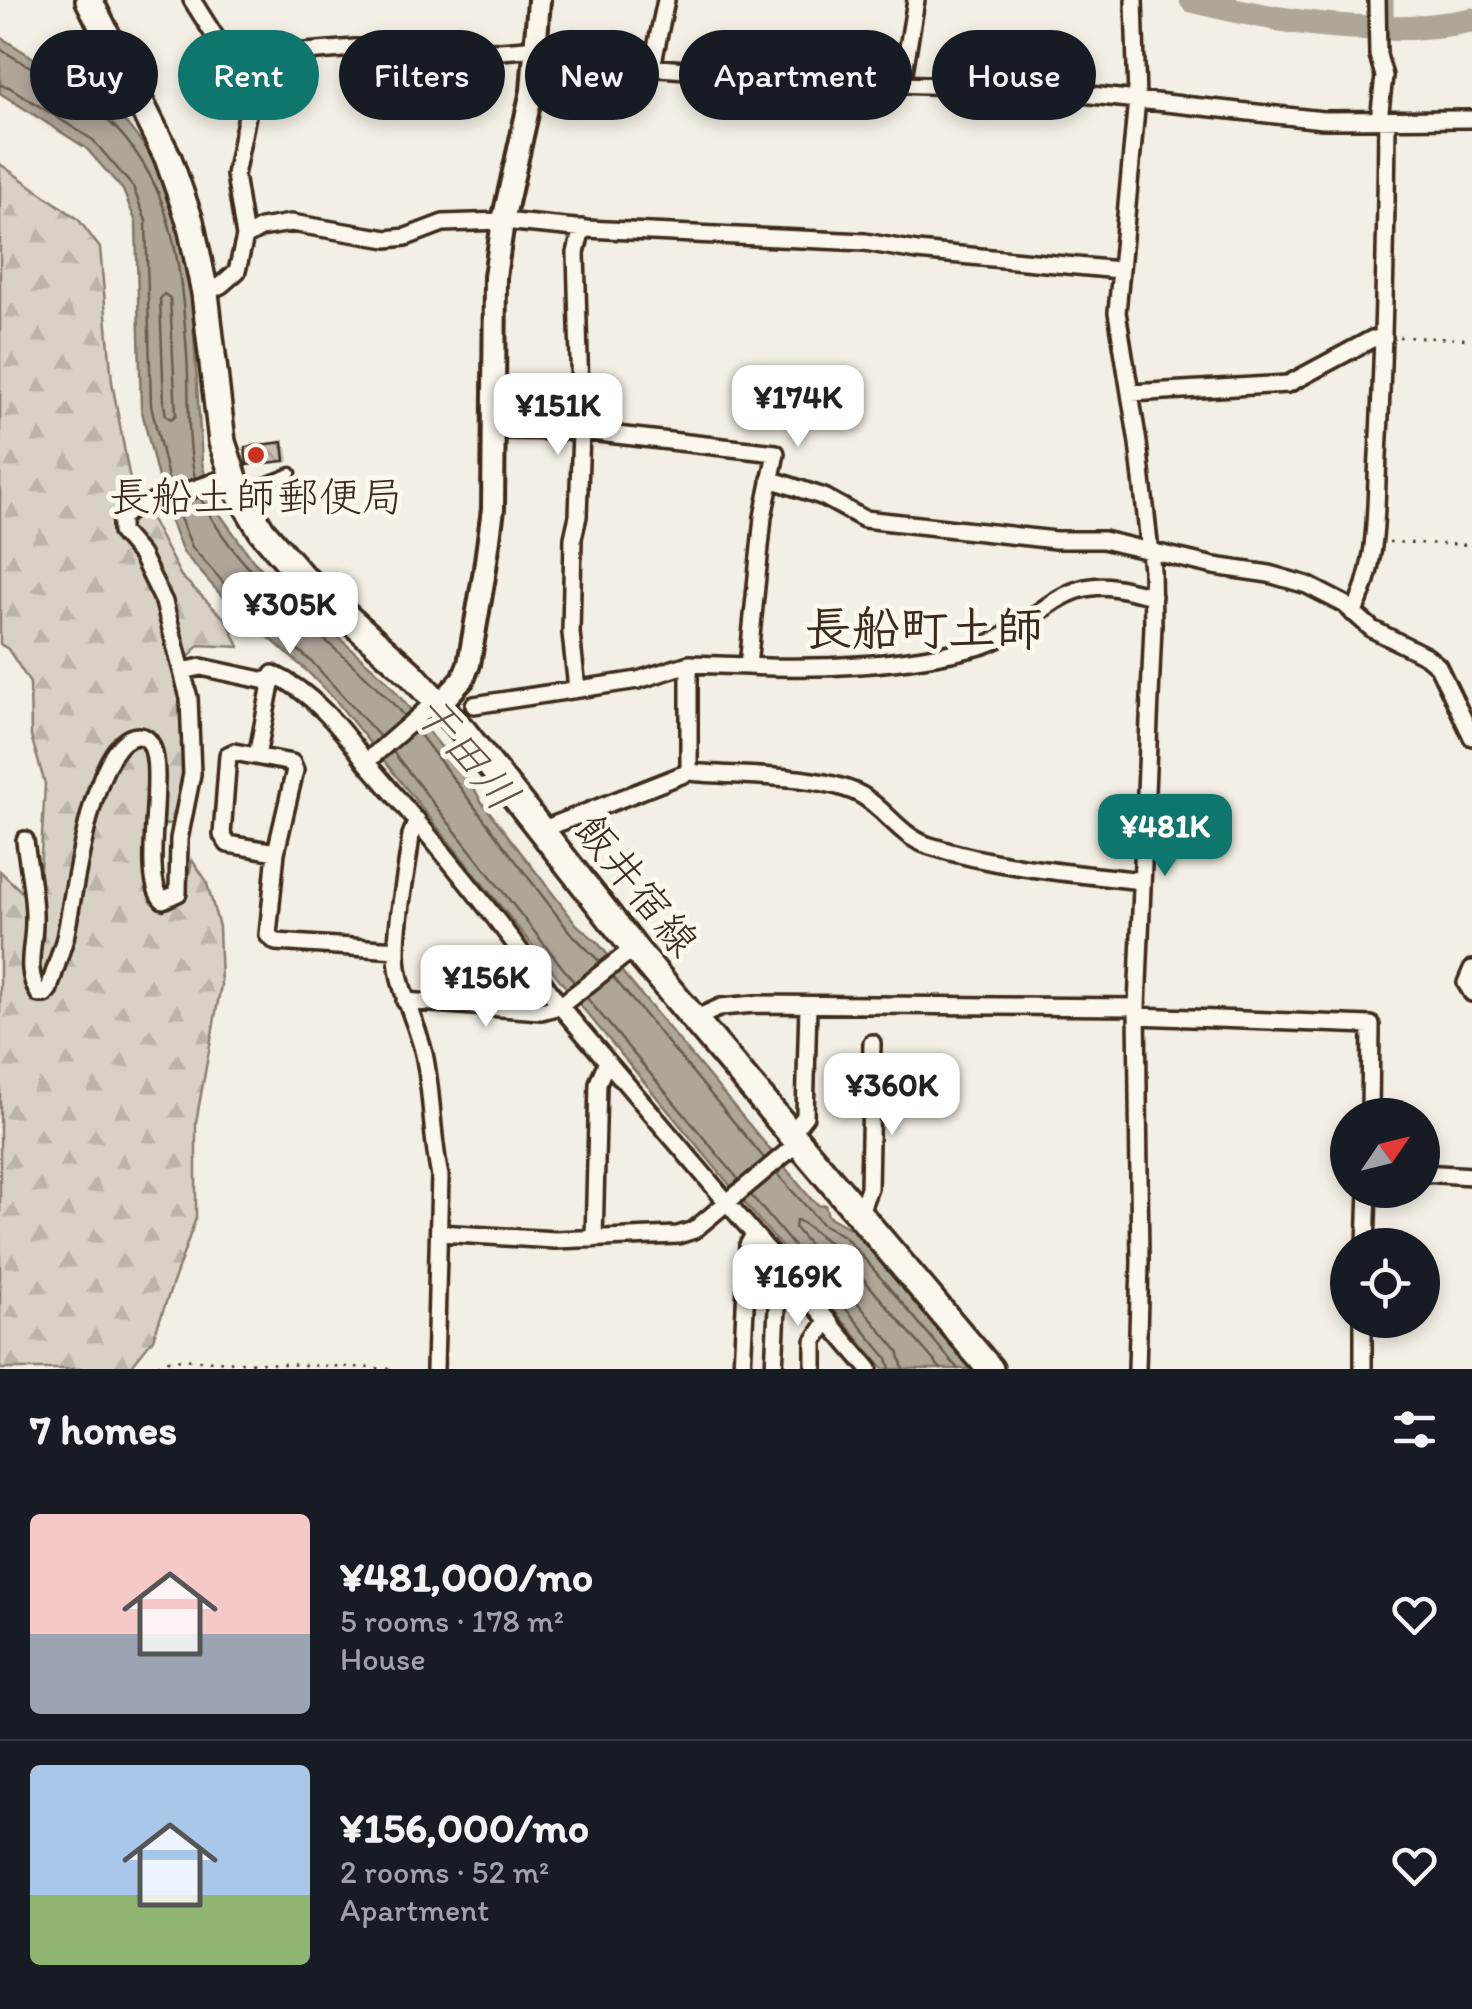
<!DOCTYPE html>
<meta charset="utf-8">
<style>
body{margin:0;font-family:Itim,"Klee One",sans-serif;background:#20242c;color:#f1f3f6;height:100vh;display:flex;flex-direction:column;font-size:38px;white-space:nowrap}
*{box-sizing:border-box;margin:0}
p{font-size:32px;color:#9ea1a6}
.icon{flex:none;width:55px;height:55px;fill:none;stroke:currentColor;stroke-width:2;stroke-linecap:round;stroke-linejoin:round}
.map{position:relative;height:1369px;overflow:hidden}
.side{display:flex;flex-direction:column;background:#171b24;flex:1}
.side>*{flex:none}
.banner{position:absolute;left:30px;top:30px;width:1412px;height:90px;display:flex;gap:20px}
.needle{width:65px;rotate:55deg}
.controls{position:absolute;left:1330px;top:1098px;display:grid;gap:20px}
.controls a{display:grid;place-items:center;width:110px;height:110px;border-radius:50%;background:#171b24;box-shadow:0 5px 15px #0003;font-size:50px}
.price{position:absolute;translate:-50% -85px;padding:0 22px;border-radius:20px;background:#fff;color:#222;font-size:32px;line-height:65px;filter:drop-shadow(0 2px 5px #0008)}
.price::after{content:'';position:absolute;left:50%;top:60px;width:30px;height:22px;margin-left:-15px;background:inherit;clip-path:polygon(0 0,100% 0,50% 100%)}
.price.selected{background:#0f766e;color:#fff}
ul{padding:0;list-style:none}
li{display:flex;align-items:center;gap:30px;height:250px;padding:0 30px}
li+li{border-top:2px solid #363941}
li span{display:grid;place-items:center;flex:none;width:280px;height:200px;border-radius:10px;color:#555}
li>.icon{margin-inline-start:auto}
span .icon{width:120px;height:120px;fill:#fffc;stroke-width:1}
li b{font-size:42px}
h2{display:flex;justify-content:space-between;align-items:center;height:120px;padding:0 30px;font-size:42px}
.chip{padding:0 35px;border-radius:45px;background:#171b24;box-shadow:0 5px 15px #0003;font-size:35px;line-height:90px}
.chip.selected{background:#0f766e;color:#fff}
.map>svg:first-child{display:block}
.forest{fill:url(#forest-firs);stroke:#8a7e72;stroke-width:2.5}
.water{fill:#afa69a;stroke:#817468;stroke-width:2.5}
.shadow{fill:#0003}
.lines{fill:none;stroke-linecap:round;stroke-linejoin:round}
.shore{stroke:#695c50;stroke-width:2.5}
.canal{stroke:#afa69a;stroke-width:15}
.river{stroke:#afa69a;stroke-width:25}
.building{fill:url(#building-back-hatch);stroke:#3b2a1e;stroke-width:2.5}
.service-casing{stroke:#3b2a1e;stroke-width:15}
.minor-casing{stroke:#3b2a1e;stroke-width:22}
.tertiary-casing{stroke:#3b2a1e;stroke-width:28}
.primary-casing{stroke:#3b2a1e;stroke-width:32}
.path{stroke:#3b2a1e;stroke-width:2.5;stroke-dasharray:2.5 8;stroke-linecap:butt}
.service{stroke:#fbf7ec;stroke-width:8}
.minor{stroke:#fbf7ec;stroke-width:15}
.tertiary{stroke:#fbf7ec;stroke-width:20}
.primary{stroke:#fbf7ec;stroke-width:25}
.poi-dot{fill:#c8321e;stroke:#fbf7ec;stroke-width:4}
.labels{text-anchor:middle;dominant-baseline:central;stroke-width:10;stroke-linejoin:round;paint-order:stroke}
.poi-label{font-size:42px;fill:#3b2a1e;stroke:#fbf7ec}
.street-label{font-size:42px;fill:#3b2a1e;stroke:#fbf7ec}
.water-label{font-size:45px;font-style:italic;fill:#645549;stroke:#fbf7ec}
.quarter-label{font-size:48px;font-weight:bold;fill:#3b2a1e;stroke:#fbf7ec}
</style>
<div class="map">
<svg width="1472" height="1369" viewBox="0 0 1472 1369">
<defs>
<pattern id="forest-firs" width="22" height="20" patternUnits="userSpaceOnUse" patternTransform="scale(2.5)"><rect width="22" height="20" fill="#d8d1c6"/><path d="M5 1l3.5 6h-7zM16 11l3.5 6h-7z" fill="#bab4aa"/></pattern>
<pattern id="building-back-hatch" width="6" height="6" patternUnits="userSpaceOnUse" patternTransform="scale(2.5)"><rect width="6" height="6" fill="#c3bbb0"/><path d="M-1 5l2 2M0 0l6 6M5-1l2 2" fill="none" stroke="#a0988f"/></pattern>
</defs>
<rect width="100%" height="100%" fill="#f3efe4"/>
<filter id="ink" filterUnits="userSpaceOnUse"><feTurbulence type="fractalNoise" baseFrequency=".01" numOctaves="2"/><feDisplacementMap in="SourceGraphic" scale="20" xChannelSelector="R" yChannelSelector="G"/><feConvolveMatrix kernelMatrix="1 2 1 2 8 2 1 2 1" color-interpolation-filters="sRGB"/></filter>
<g filter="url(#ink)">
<path class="forest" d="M0,164L78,219L100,248L112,382L130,480L181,576L228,622L239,647L199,645L182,665V795L171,823L148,830L147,873L175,902L186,890L192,860L206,880L219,927L221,985L196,1122V1218L153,1339L129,1369H0V871L23,893L39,888L45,784L31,736L30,683L8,649L0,644Z"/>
<path class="water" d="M0,37L96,97L127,124L160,166L190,274L202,463L210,495L219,513L254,562L385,679L471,783L481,801L577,925L597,942L812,1200L820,1206L825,1205L828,1216L853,1230L971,1369H883L576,1000L337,702L306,670L222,596L183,552L165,507L141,407L136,222L123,190L86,148L0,93Z"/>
<path class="shadow" d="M283,445L287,447L289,462L254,466L250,463Z"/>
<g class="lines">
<path class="shore" d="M0,49C34,70 73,89 103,116C174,177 181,267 187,355C190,396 186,437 195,478
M0,85L9,87L93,140L133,187L146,221L151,405L170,486
M164,294L170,298L176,415L171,419L166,416L164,404L160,299Z
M200,497C245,590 338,640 404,716
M175,506L192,547L229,589L313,663L380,737
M417,731L569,931L600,962
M393,752L574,982
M613,977L764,1158
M587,998L739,1180
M777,1174L822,1224L845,1237L863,1257L958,1369
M751,1195L887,1358L890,1369
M903,1369L898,1351L795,1228L796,1220C805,1221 823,1241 836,1247L941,1369"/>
<path class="canal" d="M1386,0V26"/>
<path class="river" d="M1192,0C1280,23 1382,38 1472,20"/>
</g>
<path class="building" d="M283,442L285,461L247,465L245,447Z"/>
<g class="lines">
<g class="service-casing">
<path id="service" d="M243,492L291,473"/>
</g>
<g class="minor-casing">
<path id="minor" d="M192,0L231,62L293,53L355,48L501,51L538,48L578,50L620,65L858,83L1026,88L1323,120L1472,119
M1134,0L1137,99L1117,312L1138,443L1152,570L1153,625L1137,1007L1140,1262L1137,1369
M1377,0L1378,55L1384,76L1379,120
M652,67L666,0
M902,84L916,0
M245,237L261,228L291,223L387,239L406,237L443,223L503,221L586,229L865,242L917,251L1119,270
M205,293L221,285L237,271L245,237L235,175L249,105L247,89L231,62
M1131,393L1288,384L1372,339L1384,338
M495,430L581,431L776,453L763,517L748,666L689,664
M770,479L824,497L864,519L1055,540H1103L1214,566L1269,574L1307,585L1344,604L1372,629L1426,656L1438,666L1472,737
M1353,613C1379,566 1375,508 1378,456C1384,344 1386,232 1387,120
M748,666C820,670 907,665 977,647C1020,637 1051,591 1092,587C1112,584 1134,592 1153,596
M183,671L201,667L271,682
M577,689L571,633L573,538L578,516L581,431L576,253L582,228
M440,704L428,708L366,762C434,840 501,921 560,1006L869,1369
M474,705L638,680L689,664V772L541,830
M257,756L273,674C311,691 341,728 366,762
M689,772C736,777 824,773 863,796C888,812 901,837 930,846C999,868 1071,873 1142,881
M417,820L411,835C407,873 397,913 397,950C396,988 416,1018 424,1054C433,1095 431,1136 440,1176L435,1369
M25,840C28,867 35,895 34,922C34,948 24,970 39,994H45L49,989C54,972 60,955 65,938C73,903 92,737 138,736C178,736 135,875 163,900L178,893L179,839L192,774L189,698L164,602L141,555L121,532V518L131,510L232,476
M276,852L228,844L222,835L228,755L234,752L292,763L295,770L276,852L268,935L276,942L397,950
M1472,969L1466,983L1472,993
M405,1001L541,1011L560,1006L634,948
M1137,1016L1371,1025L1370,1115
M694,1019L721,1007L755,1004L1137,1007
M791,1134L805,1116L808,1005
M1422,1173L1472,1176
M856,1212L863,1204L869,1188L872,1043
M439,1233L555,1240L678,1235L694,1230L798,1143
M594,1239L598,1083L607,1061
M1366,1245L1368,1190
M1363,1320V1369
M742,1369L748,1245L754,1235
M774,1369L778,1287L787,1272
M814,1369V1341L828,1320"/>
</g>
<g class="tertiary-casing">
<path id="tertiary" d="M440,704L463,679L469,664L484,576L493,509L495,277L503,221L532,91L539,0"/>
</g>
<g class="primary-casing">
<path id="primary" d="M89,0L168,158L190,221L205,293L222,442L239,493L262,531L302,577L411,674L463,731L634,948L990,1369"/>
</g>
<path class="path" d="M1399,337L1472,339
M1389,542L1472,545
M148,1369L171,1359L396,1369"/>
<use href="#service" class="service"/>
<use href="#minor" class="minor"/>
<use href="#tertiary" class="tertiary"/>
<use href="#primary" class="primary"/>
</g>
</g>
<circle class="poi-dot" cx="256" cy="455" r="10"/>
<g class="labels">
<g class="poi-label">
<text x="256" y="496">長船土師郵便局</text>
</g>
<g class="street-label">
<text transform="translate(637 885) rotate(51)">飯井宿線</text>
</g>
<g class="water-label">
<text transform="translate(467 752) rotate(50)">干田川</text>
</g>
<g class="quarter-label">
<text x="924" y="628">長船町土師</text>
</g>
</g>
</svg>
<div class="controls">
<a><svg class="needle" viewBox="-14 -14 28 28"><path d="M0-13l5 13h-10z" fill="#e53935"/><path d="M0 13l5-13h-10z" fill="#9ea1a6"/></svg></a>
<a><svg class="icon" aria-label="locate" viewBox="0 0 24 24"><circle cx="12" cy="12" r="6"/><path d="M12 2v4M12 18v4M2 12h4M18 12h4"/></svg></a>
</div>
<b class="price" style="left:798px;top:450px">¥174K</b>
<b class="price" style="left:558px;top:458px">¥151K</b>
<b class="price" style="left:290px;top:657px">¥305K</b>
<b class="price selected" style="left:1165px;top:879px">¥481K</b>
<b class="price" style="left:486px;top:1030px">¥156K</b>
<b class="price" style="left:892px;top:1138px">¥360K</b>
<b class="price" style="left:798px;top:1329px">¥169K</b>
<div class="banner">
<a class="chip">Buy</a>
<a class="chip selected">Rent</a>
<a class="chip">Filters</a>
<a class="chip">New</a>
<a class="chip">Apartment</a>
<a class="chip">House</a>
</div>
</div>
<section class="side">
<h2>7 homes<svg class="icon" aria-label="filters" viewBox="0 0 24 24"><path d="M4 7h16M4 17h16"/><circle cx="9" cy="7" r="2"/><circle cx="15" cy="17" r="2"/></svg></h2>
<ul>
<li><span style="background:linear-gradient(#f6c9c9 60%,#9aa5b1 0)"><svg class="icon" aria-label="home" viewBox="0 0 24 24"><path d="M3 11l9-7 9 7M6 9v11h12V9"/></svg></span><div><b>¥481,000/mo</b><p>5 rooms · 178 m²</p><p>House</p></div><svg class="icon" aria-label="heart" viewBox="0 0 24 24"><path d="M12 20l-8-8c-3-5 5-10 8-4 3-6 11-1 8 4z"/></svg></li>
<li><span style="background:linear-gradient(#a9c7e8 65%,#8fb573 0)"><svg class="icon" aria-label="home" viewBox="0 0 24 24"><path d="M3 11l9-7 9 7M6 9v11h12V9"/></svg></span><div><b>¥156,000/mo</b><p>2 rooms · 52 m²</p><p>Apartment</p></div><svg class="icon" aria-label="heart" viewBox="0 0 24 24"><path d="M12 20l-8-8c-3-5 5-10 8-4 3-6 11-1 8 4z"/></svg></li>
</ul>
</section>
